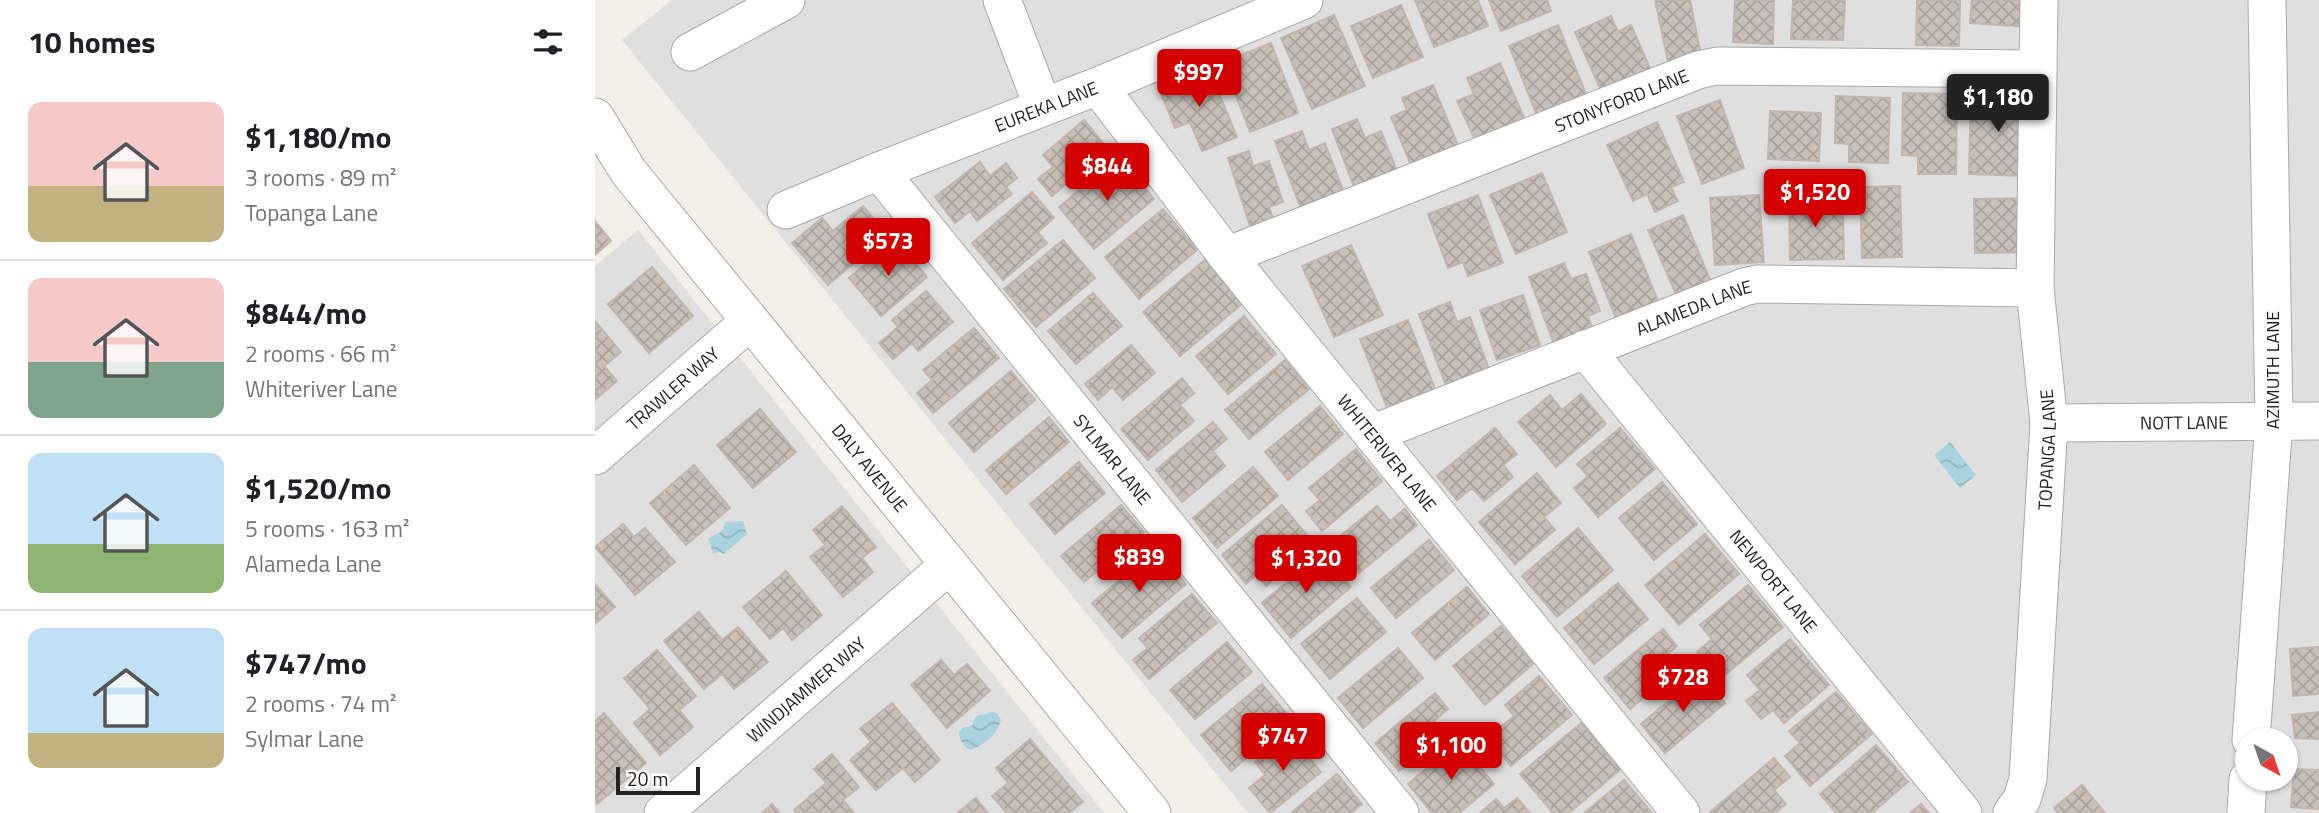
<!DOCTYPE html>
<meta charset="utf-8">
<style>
body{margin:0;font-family:"Titillium Web",sans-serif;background:#f6f6f6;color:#202124;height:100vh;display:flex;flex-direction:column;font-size:26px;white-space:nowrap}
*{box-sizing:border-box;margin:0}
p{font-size:23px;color:#757577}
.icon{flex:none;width:38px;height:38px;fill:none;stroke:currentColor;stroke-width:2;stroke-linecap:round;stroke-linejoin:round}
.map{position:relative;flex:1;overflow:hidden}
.side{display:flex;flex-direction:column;background:#fff;width:595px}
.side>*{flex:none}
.needle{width:46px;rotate:140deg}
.fabs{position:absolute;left:1640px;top:728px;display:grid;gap:14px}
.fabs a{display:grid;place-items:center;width:63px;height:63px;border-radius:50%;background:#fff;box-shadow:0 2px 5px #0004;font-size:35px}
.scale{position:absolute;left:21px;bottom:18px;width:84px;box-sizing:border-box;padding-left:7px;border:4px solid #222;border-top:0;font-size:19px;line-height:24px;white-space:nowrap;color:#222;-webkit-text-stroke:5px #fff;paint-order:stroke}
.price{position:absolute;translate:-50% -60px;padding:0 16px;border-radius:7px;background:#d40000;color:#fff;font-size:23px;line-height:46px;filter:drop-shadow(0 2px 4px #0008)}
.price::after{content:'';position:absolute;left:50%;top:42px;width:21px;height:16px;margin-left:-10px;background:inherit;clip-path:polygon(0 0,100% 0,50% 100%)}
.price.on{background:#222;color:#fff}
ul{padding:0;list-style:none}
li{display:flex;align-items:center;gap:21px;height:175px;padding:0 28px}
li+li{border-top:2px solid #e0e0e0}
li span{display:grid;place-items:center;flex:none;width:196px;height:140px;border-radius:14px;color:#555}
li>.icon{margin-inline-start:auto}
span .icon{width:84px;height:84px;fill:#fffc;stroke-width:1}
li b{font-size:30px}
h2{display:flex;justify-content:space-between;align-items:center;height:84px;padding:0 28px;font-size:30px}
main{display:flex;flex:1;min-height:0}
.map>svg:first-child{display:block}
.residential{fill:#e0dfdf;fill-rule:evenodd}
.water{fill:url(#water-waves)}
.building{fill:url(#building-cross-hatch);stroke:#c4b6ab;stroke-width:2}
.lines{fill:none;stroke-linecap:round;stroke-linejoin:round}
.minor-casing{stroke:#a9a9a9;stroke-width:39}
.minor{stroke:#fff;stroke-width:37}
.labels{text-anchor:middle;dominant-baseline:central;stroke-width:7;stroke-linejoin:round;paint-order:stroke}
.street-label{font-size:18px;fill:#222;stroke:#fff}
</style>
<main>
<section class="side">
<h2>10 homes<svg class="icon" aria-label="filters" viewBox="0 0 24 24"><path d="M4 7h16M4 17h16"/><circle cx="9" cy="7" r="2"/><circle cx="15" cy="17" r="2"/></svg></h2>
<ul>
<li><span style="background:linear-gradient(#f6c9c9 60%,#c2b280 0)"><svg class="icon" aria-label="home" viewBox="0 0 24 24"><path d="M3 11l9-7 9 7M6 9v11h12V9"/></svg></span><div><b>$1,180/mo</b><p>3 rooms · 89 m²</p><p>Topanga Lane</p></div></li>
<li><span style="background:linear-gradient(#f6c9c9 60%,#7fa58c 0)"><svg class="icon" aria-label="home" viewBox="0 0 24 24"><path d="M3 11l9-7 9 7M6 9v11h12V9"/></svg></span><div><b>$844/mo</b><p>2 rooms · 66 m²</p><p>Whiteriver Lane</p></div></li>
<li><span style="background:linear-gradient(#bfe0f5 65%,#8fb573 0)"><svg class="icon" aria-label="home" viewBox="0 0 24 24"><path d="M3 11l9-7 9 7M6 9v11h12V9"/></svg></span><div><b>$1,520/mo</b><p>5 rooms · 163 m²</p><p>Alameda Lane</p></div></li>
<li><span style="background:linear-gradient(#bfe0f5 75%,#c2b280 0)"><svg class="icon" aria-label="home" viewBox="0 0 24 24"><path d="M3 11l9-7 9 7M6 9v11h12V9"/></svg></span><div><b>$747/mo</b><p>2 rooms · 74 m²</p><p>Sylmar Lane</p></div></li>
</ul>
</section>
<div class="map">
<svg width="1724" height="813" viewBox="0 0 1724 813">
<defs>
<pattern id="water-waves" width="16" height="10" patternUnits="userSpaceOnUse" patternTransform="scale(1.75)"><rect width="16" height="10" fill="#aad3df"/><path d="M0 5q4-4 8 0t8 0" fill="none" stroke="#92b5bf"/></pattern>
<pattern id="building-cross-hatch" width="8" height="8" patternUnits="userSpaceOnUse" patternTransform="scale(1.75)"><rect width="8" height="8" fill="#c7bfb8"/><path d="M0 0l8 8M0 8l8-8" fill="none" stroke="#aba49e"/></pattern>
</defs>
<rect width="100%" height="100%" fill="#f2efe9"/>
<path class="residential" d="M77,0H1724V813H653L27,40ZM1652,740H1690V779H1652Z
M43,230L509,813H0V266Z"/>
<path class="water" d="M1355,442L1381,475L1365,488L1339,455Z
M148,521L152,534L129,554L125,552L118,553L113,539L127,531L130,522Z
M396,712L402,713L406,720C402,735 390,744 376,750C368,747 365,741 364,732L367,728L377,726C382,710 384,718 396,712Z"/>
<path class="building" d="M820,0H883L893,26L839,47Z
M894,0H952L956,11L906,31Z
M1060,0H1095L1106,55L1073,62Z
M1140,0H1179L1178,44L1138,42Z
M1198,0H1250L1248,40L1196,39Z
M1322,0H1365L1364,46L1321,45Z
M1377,0H1437L1435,27L1375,23Z
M806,5L828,57L778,78L756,26Z
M739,15L770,86L717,109L686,38Z
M1016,16L1023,32L1036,25L1055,68L1044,73L1046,79L1008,95L980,32Z
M963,25L993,99L944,120L914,46Z
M676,43L703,113L655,132L628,62Z
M905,63L931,122L882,144L862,101L879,94L872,78Z
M614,69L642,137L607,151L595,122L580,128L564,89Z
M838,85L865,150L818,170L796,117L812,110L807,98Z
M1376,92L1432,94L1430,176L1374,174Z
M1308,93L1362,94L1361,174H1323V156L1307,155Z
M1241,96L1295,98L1293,163L1254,162V144L1240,143Z
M1125,100L1149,168L1107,184L1082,116Z
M1175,111L1226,113L1224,161L1173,159Z
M762,119L770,138L786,131L804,176L761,192L737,129Z
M489,120L513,149L457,196L443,179L458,167L448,155Z
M1062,122L1089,182L1076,187L1083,201L1060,212L1052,194L1038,201L1012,145Z
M707,131L714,150L730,143L751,198L708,214L680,141Z
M654,151L658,166L674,161L688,202L674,207L680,224L657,232L633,158Z
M524,156L559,199L499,249L464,207Z
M385,162L395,176L411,163L422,178L411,187L417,194L382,221L375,211L360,223L340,197Z
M947,173L972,232L921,254L895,195Z
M1305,186L1307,257L1267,258L1265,187Z
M437,192L459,218L443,232L452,243L408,280L377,243Z
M883,195L908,263L873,276L868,262L853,268L833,214Z
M1164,195L1169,262L1120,265L1115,198Z
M1237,195V213L1248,212L1249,259L1195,260L1194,196Z
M1437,198L1438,252L1380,253L1379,199Z
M268,206L292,235L233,285L197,243L227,218L238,231Z
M568,209L602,250L544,299L510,257Z
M1088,215L1117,284L1083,299L1053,230Z
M0,221L16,241L0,255Z
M1036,234L1065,306L1023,323L994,252Z
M301,239L332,277L286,316L254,278Z
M468,240L500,278L441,327L409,289Z
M756,245L788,315L739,337L707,266Z
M610,260L647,304L585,356L548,312Z
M969,263L976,279L991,274L1005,311L993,316L999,332L960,347L934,277Z
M57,267L98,316L54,353L13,304Z
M331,291L358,322L323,351L317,343L298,359L284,343L303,327L297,320Z
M498,293L527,326L481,364L453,331Z
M928,295L945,345L902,360L885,310Z
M855,302L862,322L875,317L896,375L853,391L824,314Z
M649,316L681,354L633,394L601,356Z
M813,320L842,394L794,413L765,339Z
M0,321L26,352L9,366L22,381L0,400Z
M379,328L404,358L338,413L322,393L337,380L328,370Z
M536,345L560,373L528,400L517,387L503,400L490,384Z
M690,360L714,389L654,439L630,410Z
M416,371L440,400L379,452L354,423Z
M587,378L599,393L585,405L599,421L553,460L526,429Z
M986,394L1011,424L961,467L923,422L955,395L967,410Z
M725,406L748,434L693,480L670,452Z
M165,409L201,452L158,488L122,445Z
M454,417L474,442L411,494L391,470Z
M618,422L632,439L618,451L630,466L587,502L561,470Z
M900,428L922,454L908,465L918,477L889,501L877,488L862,500L842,476Z
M1025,428L1060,469L1003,517L979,488L993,476L982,464Z
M761,449L787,481L727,531L711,511L725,500L714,488Z
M484,462L510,493L460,534L435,504Z
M99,465L135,508L91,545L55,503Z
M658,467L683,496L622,548L598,518Z
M942,473L966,503L949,517L960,530L920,564L884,522Z
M1067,482L1102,524L1059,560L1024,518Z
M526,505L549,532L489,582L466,556Z
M687,505L720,545L671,586L662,574L651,584L627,555Z
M247,506L281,547L267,558L278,572L248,597L215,557L230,545L218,530Z
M782,506L795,521L810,509L822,525L764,573L738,542Z
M28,524L39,537L50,528L80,562L40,595L0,547Z
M983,528L1018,570L962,617L927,576Z
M1110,534L1144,574L1084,625L1050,585Z
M834,540L859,570L801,618L776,588Z
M562,549L591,584L527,638L497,603Z
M727,553L756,587L696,638L667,603Z
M191,571L227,615L197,640L188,628L175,639L148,607Z
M1023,583L1053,619L999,664L969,628Z
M0,584L20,607L0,624Z
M1153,585L1188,627L1125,679L1102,652L1117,639L1105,625Z
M872,587L894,614L840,660L817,633Z
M597,594L622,623L554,679L538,660L553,648L544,638Z
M762,598L791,632L735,679L706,644Z
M104,612L127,640L143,627L173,662L139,689L127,674L109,689L69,641Z
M906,626L938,664L890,705L858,666Z
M1068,629L1082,646L1070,656L1082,670L1035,709L1009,678Z
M1195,639L1234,685L1189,723L1178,710L1166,719L1151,701L1165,690L1152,675Z
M632,642L657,672L600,719L575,690Z
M1724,647V694L1698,696L1695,649Z
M803,648L828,678L768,728L743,698Z
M62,650L101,696L84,710L98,727L65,755L39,723L55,709L29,678Z
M346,660L359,675L372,664L395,691L352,728L316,685Z
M1106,674L1130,703L1070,753L1046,724Z
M944,676L977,715L916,766L892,738L919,716L910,705Z
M667,684L697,720L636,771L606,735Z
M1241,692L1277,734L1215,786L1190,756L1205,743L1194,731Z
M840,693L853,709L838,722L848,734L804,771L780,743Z
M297,703L345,760L320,782L308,768L281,790L255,760L276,742L265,729Z
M1724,712V739L1700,738L1697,715Z
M9,713L51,763L2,804L0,801V721Z
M986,723L1025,770L974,813H958L925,774Z
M694,733L726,772L675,813L654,788L670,775L660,762Z
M435,739L488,802L474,813H412L397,796L413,783L401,768Z
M864,742L899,784L864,813H837L813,784Z
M1281,745L1313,782L1277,813H1241L1225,794Z
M237,754L264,787L248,800L259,813H201L199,810L231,783L219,769Z
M1179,758L1195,777L1179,790L1191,804L1180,813H1114Z
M1699,769L1724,770V809L1696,807Z
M742,774L767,804L756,813H696Z
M1029,780L1057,813H989Z
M1487,785L1510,813H1463L1459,808Z
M381,798L393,813H362Z
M922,798L935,813H885L901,799L909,808Z
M177,804L185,813H167Z
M1326,804L1334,813H1315Z"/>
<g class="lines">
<g class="minor-casing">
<g id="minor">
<path d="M407,0L448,107"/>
<path d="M95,52L191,0"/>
<path id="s1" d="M503,86L632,256L1086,813"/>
<path id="s2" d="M0,117L33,171L557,813"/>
<path id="s3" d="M284,171L805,813"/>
<path id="s4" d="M191,210L284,171L503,86L709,0"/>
<path id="s5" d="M632,256L1103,70L1122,66L1443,69"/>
<path id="s6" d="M990,349L1368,813"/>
<path id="s7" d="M1454,423L1724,421"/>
<path id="s8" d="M777,434L1149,287L1162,284L1440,288"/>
<path id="s9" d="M0,456L155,321"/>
<path d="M1656,740L1679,421L1672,0"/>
<path id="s10" d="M68,813L354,565"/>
<path id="s11" d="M1417,813L1427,799L1433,779L1454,423L1440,288L1444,0"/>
<path d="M1651,813L1653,779"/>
</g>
</g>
<use href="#minor" class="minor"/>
</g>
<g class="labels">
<g class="street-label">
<text stroke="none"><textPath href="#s5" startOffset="424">STONYFORD LANE</textPath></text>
<text stroke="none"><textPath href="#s4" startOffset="280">EUREKA LANE</textPath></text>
<text stroke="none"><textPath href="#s8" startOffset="346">ALAMEDA LANE</textPath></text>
<text transform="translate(1677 370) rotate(-90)">AZIMUTH LANE</text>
<text stroke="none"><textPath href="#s9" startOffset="103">TRAWLER WAY</textPath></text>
<text stroke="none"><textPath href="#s7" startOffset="135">NOTT LANE</textPath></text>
<text stroke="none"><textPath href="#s11" startOffset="368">TOPANGA LANE</textPath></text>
<text stroke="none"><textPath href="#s1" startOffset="467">WHITERIVER LANE</textPath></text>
<text stroke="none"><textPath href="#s3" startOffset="371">SYLMAR LANE</textPath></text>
<text stroke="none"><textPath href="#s2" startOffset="446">DALY AVENUE</textPath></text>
<text stroke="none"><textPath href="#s6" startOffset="299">NEWPORT LANE</textPath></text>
<text stroke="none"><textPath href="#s10" startOffset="189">WINDJAMMER WAY</textPath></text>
</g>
</g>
</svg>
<div class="fabs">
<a><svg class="needle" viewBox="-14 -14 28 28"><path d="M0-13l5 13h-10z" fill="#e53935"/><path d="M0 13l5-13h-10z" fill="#757577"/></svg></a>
</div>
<div class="scale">20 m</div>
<b class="price" style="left:604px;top:109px">$997</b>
<b class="price on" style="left:1403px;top:134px">$1,180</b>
<b class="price" style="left:512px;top:203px">$844</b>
<b class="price" style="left:1220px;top:229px">$1,520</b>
<b class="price" style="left:293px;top:278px">$573</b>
<b class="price" style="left:544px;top:594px">$839</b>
<b class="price" style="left:711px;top:595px">$1,320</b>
<b class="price" style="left:1088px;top:714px">$728</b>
<b class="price" style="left:688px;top:773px">$747</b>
<b class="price" style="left:856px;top:782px">$1,100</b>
</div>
</main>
